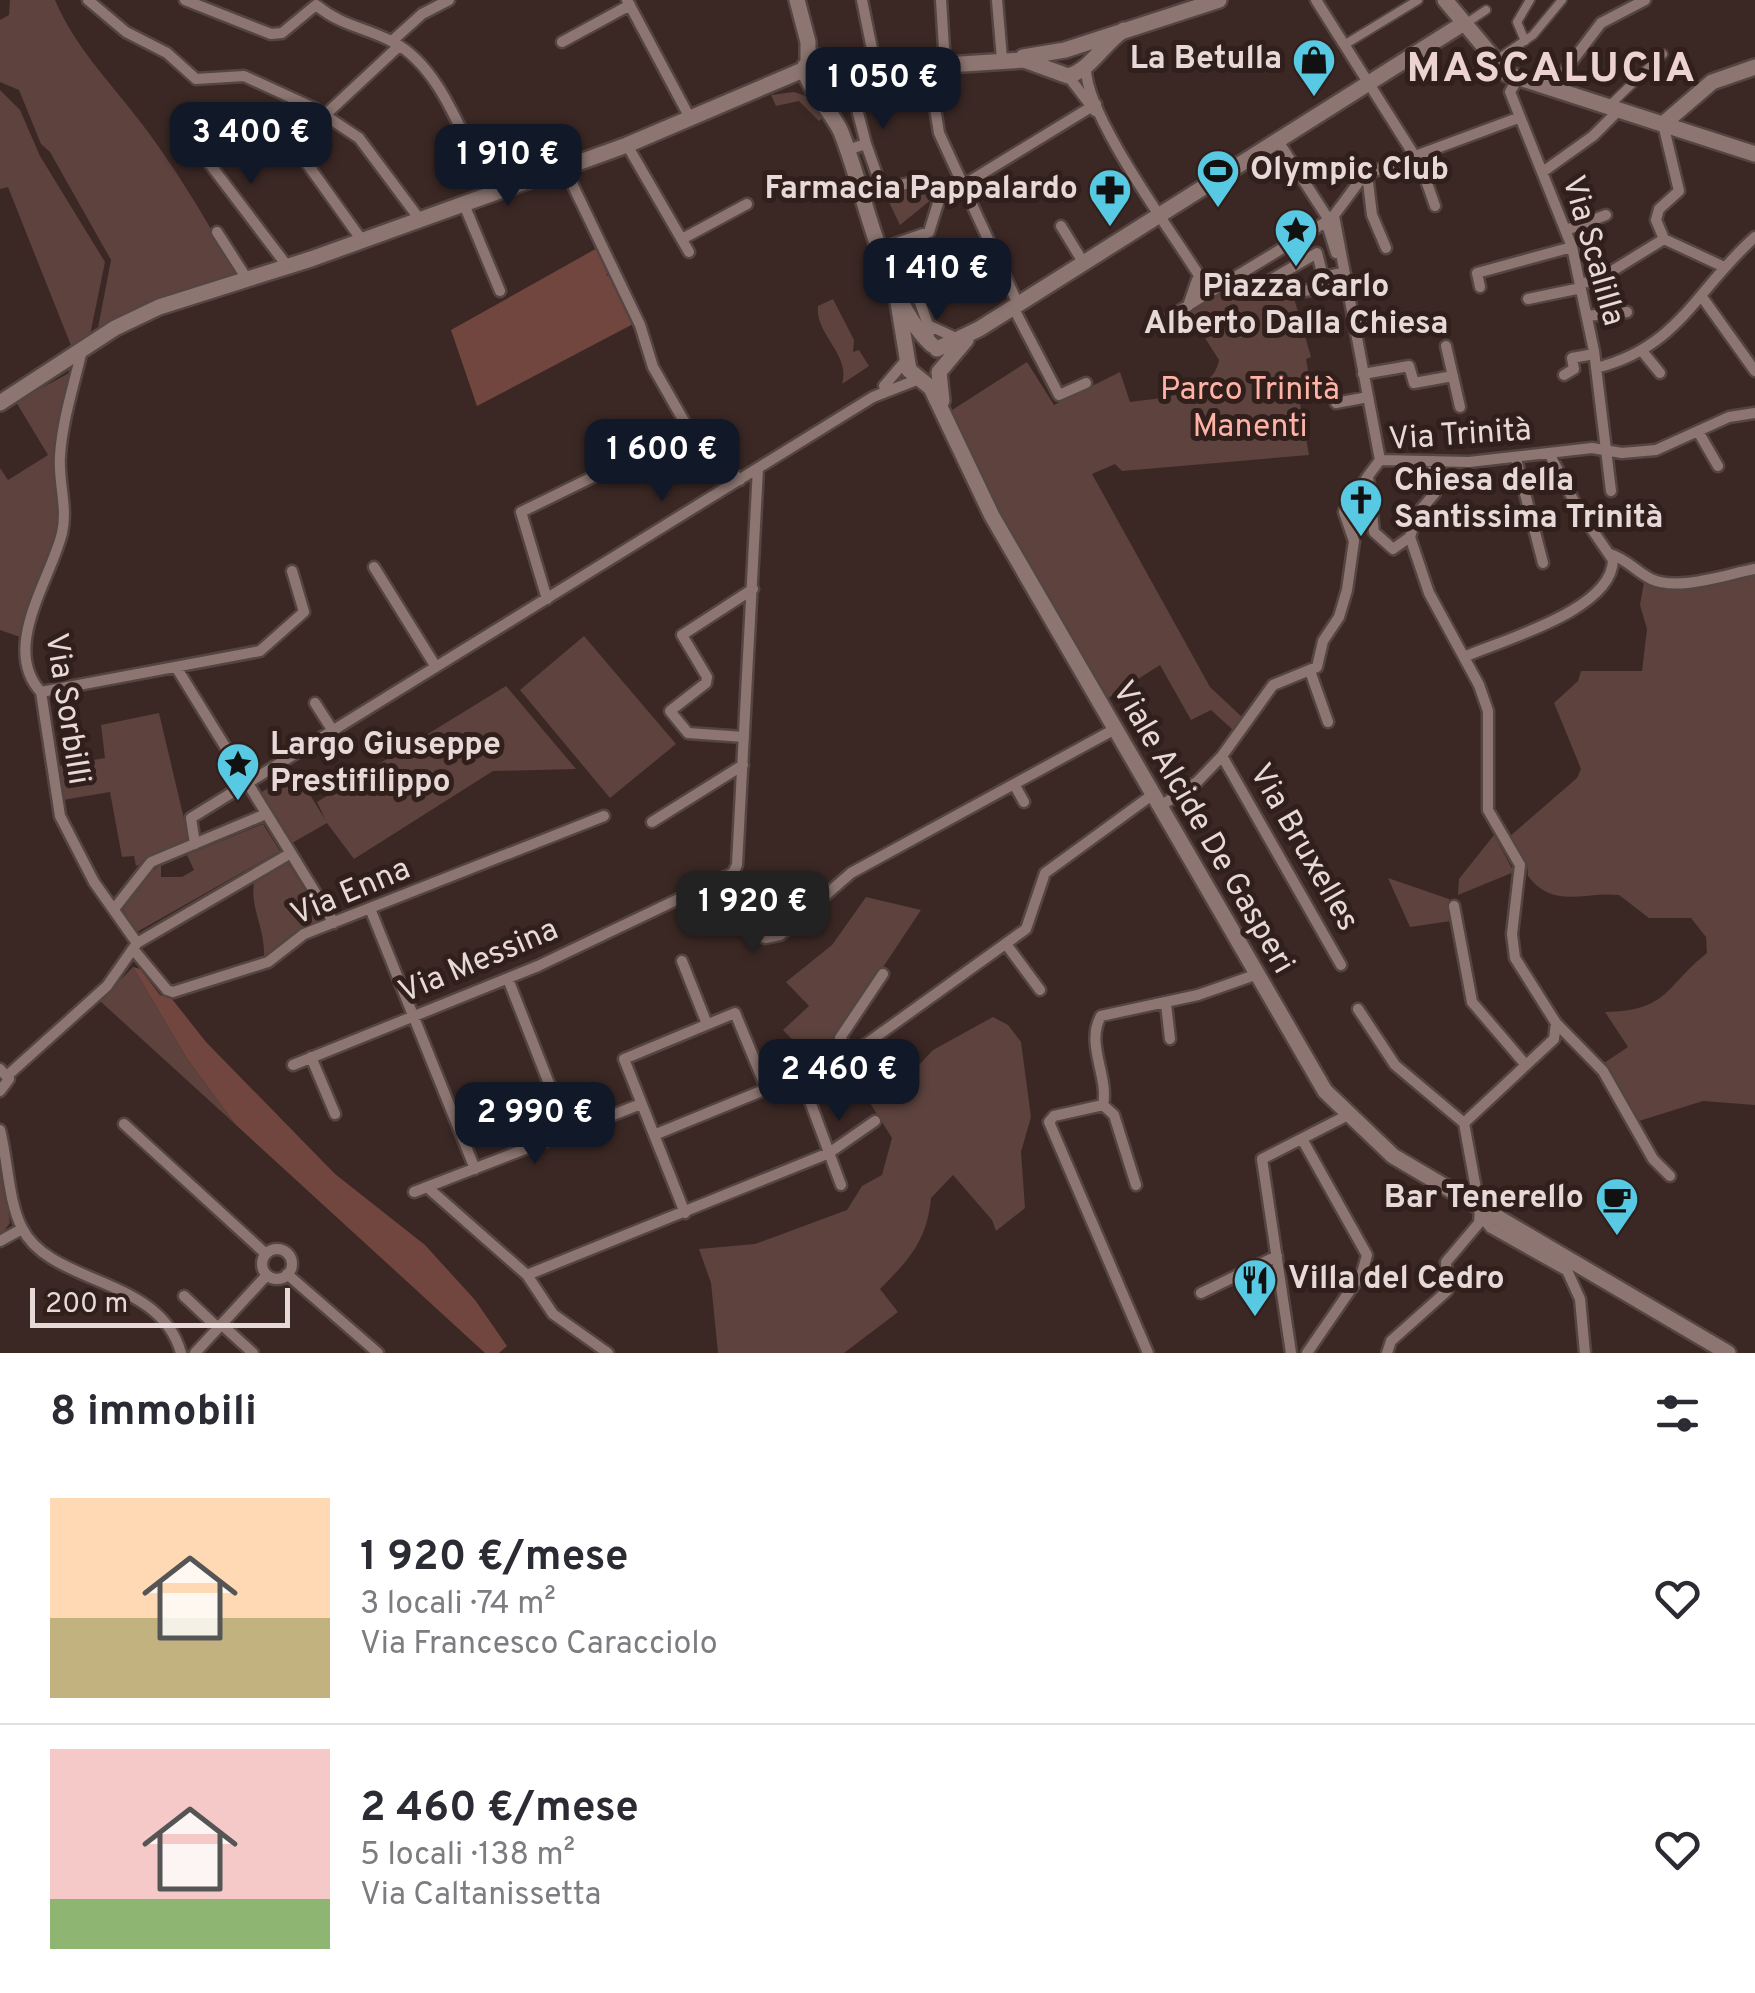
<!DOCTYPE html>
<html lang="it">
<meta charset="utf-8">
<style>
body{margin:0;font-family:Overpass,sans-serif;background:#f2f2f3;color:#2b2b33;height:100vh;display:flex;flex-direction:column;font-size:38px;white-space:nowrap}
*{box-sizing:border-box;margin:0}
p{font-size:32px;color:#7c7c81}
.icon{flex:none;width:55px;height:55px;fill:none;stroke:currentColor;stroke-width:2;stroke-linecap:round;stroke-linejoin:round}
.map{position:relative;height:1353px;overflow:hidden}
.sheet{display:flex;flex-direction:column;background:#fff;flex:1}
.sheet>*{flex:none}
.scale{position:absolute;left:30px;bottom:25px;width:260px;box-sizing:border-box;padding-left:10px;border:5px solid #e6d9d7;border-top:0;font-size:28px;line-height:35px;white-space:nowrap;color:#e6d9d7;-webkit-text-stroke:8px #311f1c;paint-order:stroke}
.price{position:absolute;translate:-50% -85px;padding:0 22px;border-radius:20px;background:#111827;color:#fff;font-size:32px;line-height:65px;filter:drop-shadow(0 2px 5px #0008)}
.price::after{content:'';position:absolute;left:50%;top:60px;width:30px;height:22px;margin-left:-15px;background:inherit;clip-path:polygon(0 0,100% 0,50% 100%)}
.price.selected{background:#222;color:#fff}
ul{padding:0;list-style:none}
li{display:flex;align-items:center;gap:30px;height:250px;padding:0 50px}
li+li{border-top:2px solid #e1e1e2}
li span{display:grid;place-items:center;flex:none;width:280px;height:200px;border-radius:0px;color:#555}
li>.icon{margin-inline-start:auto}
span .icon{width:120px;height:120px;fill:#fffc;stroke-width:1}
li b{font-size:42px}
h2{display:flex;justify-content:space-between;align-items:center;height:120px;padding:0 50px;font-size:42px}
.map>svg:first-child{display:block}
.green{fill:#5d423d}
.forest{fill:#71463f}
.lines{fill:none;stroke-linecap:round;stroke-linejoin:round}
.pedestrian-casing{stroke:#554542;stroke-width:12}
.minor-casing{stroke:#554542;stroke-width:15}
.secondary-casing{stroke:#554542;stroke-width:20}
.pedestrian{stroke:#8d7672;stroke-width:8}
.minor{stroke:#8d7672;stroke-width:10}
.secondary{stroke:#8d7672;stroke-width:15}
.labels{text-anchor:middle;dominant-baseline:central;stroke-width:10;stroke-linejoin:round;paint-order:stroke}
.poi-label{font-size:32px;font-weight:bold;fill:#e6d9d7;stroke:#311f1c;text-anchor:start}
.street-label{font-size:32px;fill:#e6d9d7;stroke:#311f1c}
.park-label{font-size:32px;fill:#ffb3a7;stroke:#311f1c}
.district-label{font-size:42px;font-weight:bold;letter-spacing:2.5px;fill:#ecd3cf;stroke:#311f1c}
</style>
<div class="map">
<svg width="1755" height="1353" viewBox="0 0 1755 1353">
<rect width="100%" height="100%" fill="#3b2825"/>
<path class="green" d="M10,0H55C76,50 116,88 148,132C181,177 211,227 237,276L97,333L111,260L50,152L41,144L19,90L0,82V20L9,15Z
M0,90L20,110L40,156L105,262L90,335L72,348L8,187L0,189Z
M794,92L812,98L826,114L819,121L799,101L776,106L771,95Z
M910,186L932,199L900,225L885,194Z
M1240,289L1294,298L1311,357L1306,359L1309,376L1297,386L1309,455L1122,471L1115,464L1092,474L1210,687L1242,717L1233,730L1211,710L1191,720L1160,665L1105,700L1012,537L949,412L1027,362L1054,405L1120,372L1130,402C1160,398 1213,395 1219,360L1189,313L1218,294L1238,297Z
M833,299L854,340L853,352L859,350L869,366L842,384C851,354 815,335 818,306Z
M69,373L58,538L20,637L0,630V468L8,480L48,455L16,402Z
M1755,574V1105L1703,1101L1639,1121L1601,1065L1628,1047L1605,1012C1669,1011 1666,985 1707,953L1706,937L1691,918H1649L1619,895C1585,891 1554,910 1528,876L1527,863L1510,836L1577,778L1581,769L1554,703L1578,681L1581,671H1642L1647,629L1640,605L1644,582L1669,589Z
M584,636L676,744L610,798L520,690Z
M506,686L576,769L493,771L354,859L327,823L292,843L260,793L296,772L326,821L317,802Z
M159,713L189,840L136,866L134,856L122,857L110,792L63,800L58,766L105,758L101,725Z
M263,824L280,851L137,932L123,910L145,876L161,865V877H182L194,870L187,855Z
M1494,835L1514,872L1458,895L1459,879Z
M288,863L324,920L295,932L264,956C265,928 250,908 254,883Z
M1388,878L1449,899L1451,921L1410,927Z
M866,897L921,910L830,1047L835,1058L816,1064L783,1030L809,1006L786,982L832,945Z
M133,967L186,1057L235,1124L100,1001Z
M993,1017L1008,1025L1021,1042L1031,1117L1021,1152L1025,1208L996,1231L992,1220L953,1175L931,1198C927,1240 910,1259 880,1289L898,1312L844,1353H718L711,1283L699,1249L755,1244L847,1210L862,1186L882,1175L892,1138L870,1103L903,1082L933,1050Z
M0,1161L10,1223L0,1236Z"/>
<path class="forest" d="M599,247L609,271L606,275L612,277L635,323L477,406L451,330Z
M133,967L140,969L160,995L172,999L206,1042L335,1174L425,1245L475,1300L507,1346L499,1353H485L235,1124L186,1057Z"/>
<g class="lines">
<g class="pedestrian-casing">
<path id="pedestrian" d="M1465,24L1486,10
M1525,41L1517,22L1530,0
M1344,45L1418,0
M1496,60L1533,35L1562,0
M1610,105L1663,54"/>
</g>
<g class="minor-casing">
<path id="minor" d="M88,0L126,32L167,53L196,79L244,76L314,108L359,138L418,217
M185,0L271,34L282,33L316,5C343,27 365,27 393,42C443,68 464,143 491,191
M627,0L690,118
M862,0L876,69
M941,0L945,64
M997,0L1002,59
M1316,0L1421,166L1435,206
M392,41L422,14L449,0
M562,42L630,5
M928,65L939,133L1018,304
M1086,69C1086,116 1172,232 1200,277
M1068,76L1095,111
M1518,78L1510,92L1572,247L1594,351L1611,491
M1551,89L1601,23L1645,0
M858,113L866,144
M325,115L399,46
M278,123L361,239
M1663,124L1679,191L1659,209L1656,220L1664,239L1722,266
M627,145L689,252
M847,150L866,144L882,189L919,181L939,200
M564,167L640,325L653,367L689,430L740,480
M1544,171L1593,136L1620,109
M1367,174L1372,215L1386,248
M463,202L500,291
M1334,216L1380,460
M1332,218L1364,175L1518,118
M1326,221L1336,253
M1061,226L1083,262
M1566,230L1606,215
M217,232L247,279
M682,239L747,204
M899,242L928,325L929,341
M882,248L929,232L939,200L1096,104
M288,267L203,155L314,108
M1209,276L1292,293L1345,284
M1196,284L1204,293L1213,288
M1580,284L1599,279L1664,239
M1262,285L1317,253L1323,277L1342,273
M1480,287L1477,273L1572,247
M1212,291L1329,220L1278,141
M1702,297L1755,371
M1528,299L1581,288
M1188,306L1197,280L1207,276
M1013,307L1059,395L1086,383
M1587,316L1627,312
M1160,323L1208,293
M928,325L958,339
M1354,327L1386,322
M1446,346L1460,407
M82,350C74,385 62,421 60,456C58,482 68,507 62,533C51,579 0,648 41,692L60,816L94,882L137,943
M1642,351L1660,373
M1596,368C1680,347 1696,289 1755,237
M1363,374L1409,366L1414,383L1453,376
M1564,375L1574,369L1572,358L1594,354
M884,386L907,359
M1336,403L1368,397
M1699,433L1718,466
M1516,459L1543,563
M1380,460L1469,462L1592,448L1622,453L1656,450L1729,417L1755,413
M1380,460L1368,476L1374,532L1393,549L1410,537
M1433,461L1435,493L1417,514L1410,537L1429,593L1479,685L1488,711V810L1520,865L1512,934L1515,958L1556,1023L1603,1071L1653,1159L1670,1176
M1344,512L1368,476
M1610,554C1627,559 1635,571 1651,579C1678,592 1727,574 1755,569
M374,567L436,667
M547,599L521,512L689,430
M1464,657C1505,639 1612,610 1613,560L1578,509L1550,455
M176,667L334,923
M1310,671L1328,722
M41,692L260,651L304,612L292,571
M315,703L333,731
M744,737L688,733L670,711L706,683L707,677L682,635L753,589
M1222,756L1341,965
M1014,784L1024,802
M1159,807L1197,782L1222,756L1273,685L1317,667L1323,641L1339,617L1347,590L1354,541L1344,512
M652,822L743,765
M195,844L191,818L873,397L919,379
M733,873L749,929L765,938L780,935L851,873L1115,729
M1454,906L1472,1002L1525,1064
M114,909L151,862L266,814
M371,911L475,1169
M749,921L757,928L784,929
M1006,944L1040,990
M133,949L167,990L173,992L268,962L304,934L604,816
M682,961L707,1024
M508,979L568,1132
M1166,1004L1170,1039
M1358,1009L1395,1065L1464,1123
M852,1054L840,1038L883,974
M311,1057L335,1114
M293,1065L538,966L733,873L737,865L758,468
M0,1069L9,1079L0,1091
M8,1075L107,986L137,943L291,853
M801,1077L841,1185
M1103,1105L1114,1115L1136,1185
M124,1124L266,1254
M0,1130C8,1160 8,1201 22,1228C51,1286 160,1276 181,1353
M654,1135L852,1054L1026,929L1045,873L1152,795
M1302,1139L1367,1255L1362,1273L1307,1353
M427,1187L527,1275L553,1314L608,1353
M414,1192L641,1104
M1472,1203L1476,1189L1464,1123L1554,1039L1556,1023
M685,1213L624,1059L735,1013L767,1090
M1481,1216L1491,1228L1566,1270
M0,1241L22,1229
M262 1264a15 15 0 1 1 30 0a15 15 0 1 1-30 0Z
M1565,1266L1580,1299L1585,1353
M287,1274L378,1353
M527,1275L829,1153L875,1121
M1201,1293L1277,1256
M184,1296L218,1328
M221,1324L253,1353
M195,1353L267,1275
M1148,1353L1049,1122L1054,1116L1103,1105C1109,1076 1085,1044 1101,1016L1198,995L1255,975
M1291,1353L1262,1159L1346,1116
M1387,1353L1391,1341L1447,1291L1446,1262L1479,1223L1480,1209"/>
</g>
<g class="secondary-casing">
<path id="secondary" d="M797,0L808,42V61
M1445,0L1507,74L1755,154
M1023,57L1065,50L1219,0
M816,91L828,92L840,84L834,63
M1663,124L1712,82L1755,67
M896,290L909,370L931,388L992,516L1325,1091L1393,1156L1728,1353
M932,345C883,300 866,194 841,132C833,113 802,81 805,66L817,57L870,70L1024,60L1068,76C1091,70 1103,43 1124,30
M937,349L979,329L1464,23
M942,401L939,372L966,340
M0,403L115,328L159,307L311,259L627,145L803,70"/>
</g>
<use href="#pedestrian" class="pedestrian"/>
<use href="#minor" class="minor"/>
<use href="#secondary" class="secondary"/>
</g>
<defs>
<g id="shop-pin" transform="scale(2.25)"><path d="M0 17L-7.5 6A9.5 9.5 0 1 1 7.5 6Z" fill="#57c9e3" stroke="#311f1c"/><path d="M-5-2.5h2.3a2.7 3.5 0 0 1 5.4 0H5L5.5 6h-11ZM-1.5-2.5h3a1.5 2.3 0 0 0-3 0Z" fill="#111"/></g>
<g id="stadium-pin" transform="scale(2.25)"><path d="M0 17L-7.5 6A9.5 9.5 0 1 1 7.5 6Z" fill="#57c9e3" stroke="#311f1c"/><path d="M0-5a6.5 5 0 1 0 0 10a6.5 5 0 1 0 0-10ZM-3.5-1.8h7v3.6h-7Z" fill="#111"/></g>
<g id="pharmacy-pin" transform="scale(2.25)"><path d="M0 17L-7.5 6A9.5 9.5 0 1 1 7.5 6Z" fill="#57c9e3" stroke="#311f1c"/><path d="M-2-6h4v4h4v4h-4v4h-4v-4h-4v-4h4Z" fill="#111"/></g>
<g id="sight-pin" transform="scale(2.25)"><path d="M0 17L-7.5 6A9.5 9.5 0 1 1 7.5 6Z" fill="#57c9e3" stroke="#311f1c"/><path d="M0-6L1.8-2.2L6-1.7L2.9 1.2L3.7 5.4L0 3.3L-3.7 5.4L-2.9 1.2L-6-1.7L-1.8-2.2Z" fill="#111"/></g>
<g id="church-pin" transform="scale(2.25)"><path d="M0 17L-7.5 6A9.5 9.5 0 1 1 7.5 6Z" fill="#57c9e3" stroke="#311f1c"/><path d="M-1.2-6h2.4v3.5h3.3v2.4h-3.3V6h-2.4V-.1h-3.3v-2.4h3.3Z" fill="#111"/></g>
<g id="cafe-pin" transform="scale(2.25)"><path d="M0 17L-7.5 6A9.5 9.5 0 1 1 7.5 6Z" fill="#57c9e3" stroke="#311f1c"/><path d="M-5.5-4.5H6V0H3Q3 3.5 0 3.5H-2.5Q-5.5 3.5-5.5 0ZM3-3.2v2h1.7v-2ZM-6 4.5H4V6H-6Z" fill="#111"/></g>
<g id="restaurant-pin" transform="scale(2.25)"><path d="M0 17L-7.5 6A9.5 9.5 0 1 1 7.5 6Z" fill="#57c9e3" stroke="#311f1c"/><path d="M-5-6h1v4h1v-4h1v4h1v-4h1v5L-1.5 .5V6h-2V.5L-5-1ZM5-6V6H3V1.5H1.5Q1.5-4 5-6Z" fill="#111"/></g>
</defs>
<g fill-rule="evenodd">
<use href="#shop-pin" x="1314" y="60"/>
<use href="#stadium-pin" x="1218" y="171"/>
<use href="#pharmacy-pin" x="1110" y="190"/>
<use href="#sight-pin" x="1296" y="230"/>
<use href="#church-pin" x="1361" y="500"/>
<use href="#sight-pin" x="238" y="764"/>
<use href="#cafe-pin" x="1617" y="1199"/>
<use href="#restaurant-pin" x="1255" y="1280"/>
</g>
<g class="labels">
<g class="poi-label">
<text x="1282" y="60" text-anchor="end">La Betulla</text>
<text x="1250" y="171">Olympic Club</text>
<text x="1078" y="190" text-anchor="end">Farmacia Pappalardo</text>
<text x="1296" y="288" text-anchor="middle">Piazza Carlo<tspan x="1296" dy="37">Alberto Dalla Chiesa</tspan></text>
<text x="1394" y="482">Chiesa della<tspan x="1394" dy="37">Santissima Trinità</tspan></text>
<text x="270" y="746">Largo Giuseppe<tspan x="270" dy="37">Prestifilippo</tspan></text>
<text x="1584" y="1199" text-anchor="end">Bar Tenerello</text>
<text x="1288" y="1280">Villa del Cedro</text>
</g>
<g class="street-label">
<text transform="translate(1592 251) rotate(74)">Via Scalilla</text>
<text transform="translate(1460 436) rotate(-4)">Via Trinità</text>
<text transform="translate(66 709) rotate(81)">Via Sorbilli</text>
<text transform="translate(1202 828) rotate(60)">Viale Alcide De Gasperi</text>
<text transform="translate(1303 848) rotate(60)">Via Bruxelles</text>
<text transform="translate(351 893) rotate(-23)">Via Enna</text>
<text transform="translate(479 962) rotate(-23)">Via Messina</text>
</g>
<g class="park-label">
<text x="1250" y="391">Parco Trinità<tspan x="1250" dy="37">Manenti</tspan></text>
</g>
<g class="district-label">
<text x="1552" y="70">MASCALUCIA</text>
</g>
</g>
</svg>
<div class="scale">200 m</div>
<b class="price" style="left:883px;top:132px">1 050 €</b>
<b class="price" style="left:251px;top:187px">3 400 €</b>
<b class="price" style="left:508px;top:209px">1 910 €</b>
<b class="price" style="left:937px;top:323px">1 410 €</b>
<b class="price" style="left:662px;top:504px">1 600 €</b>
<b class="price selected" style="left:753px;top:956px">1 920 €</b>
<b class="price" style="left:839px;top:1124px">2 460 €</b>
<b class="price" style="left:535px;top:1167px">2 990 €</b>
</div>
<section class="sheet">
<h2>8 immobili<svg class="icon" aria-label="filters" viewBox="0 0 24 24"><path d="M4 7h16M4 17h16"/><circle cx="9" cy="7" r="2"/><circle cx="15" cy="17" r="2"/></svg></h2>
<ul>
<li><span style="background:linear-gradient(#ffd9b3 60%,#c2b280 0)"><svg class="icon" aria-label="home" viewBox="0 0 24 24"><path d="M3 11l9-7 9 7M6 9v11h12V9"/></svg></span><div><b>1 920 €/mese</b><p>3 locali · 74 m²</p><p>Via Francesco Caracciolo</p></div><svg class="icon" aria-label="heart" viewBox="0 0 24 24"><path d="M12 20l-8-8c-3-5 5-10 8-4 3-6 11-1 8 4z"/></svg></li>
<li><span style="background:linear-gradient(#f6c9c9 75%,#8fb573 0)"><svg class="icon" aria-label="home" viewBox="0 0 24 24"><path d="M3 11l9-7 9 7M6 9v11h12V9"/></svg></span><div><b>2 460 €/mese</b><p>5 locali · 138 m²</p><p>Via Caltanissetta</p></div><svg class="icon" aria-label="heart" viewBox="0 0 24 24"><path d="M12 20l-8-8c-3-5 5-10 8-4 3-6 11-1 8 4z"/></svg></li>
</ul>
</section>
